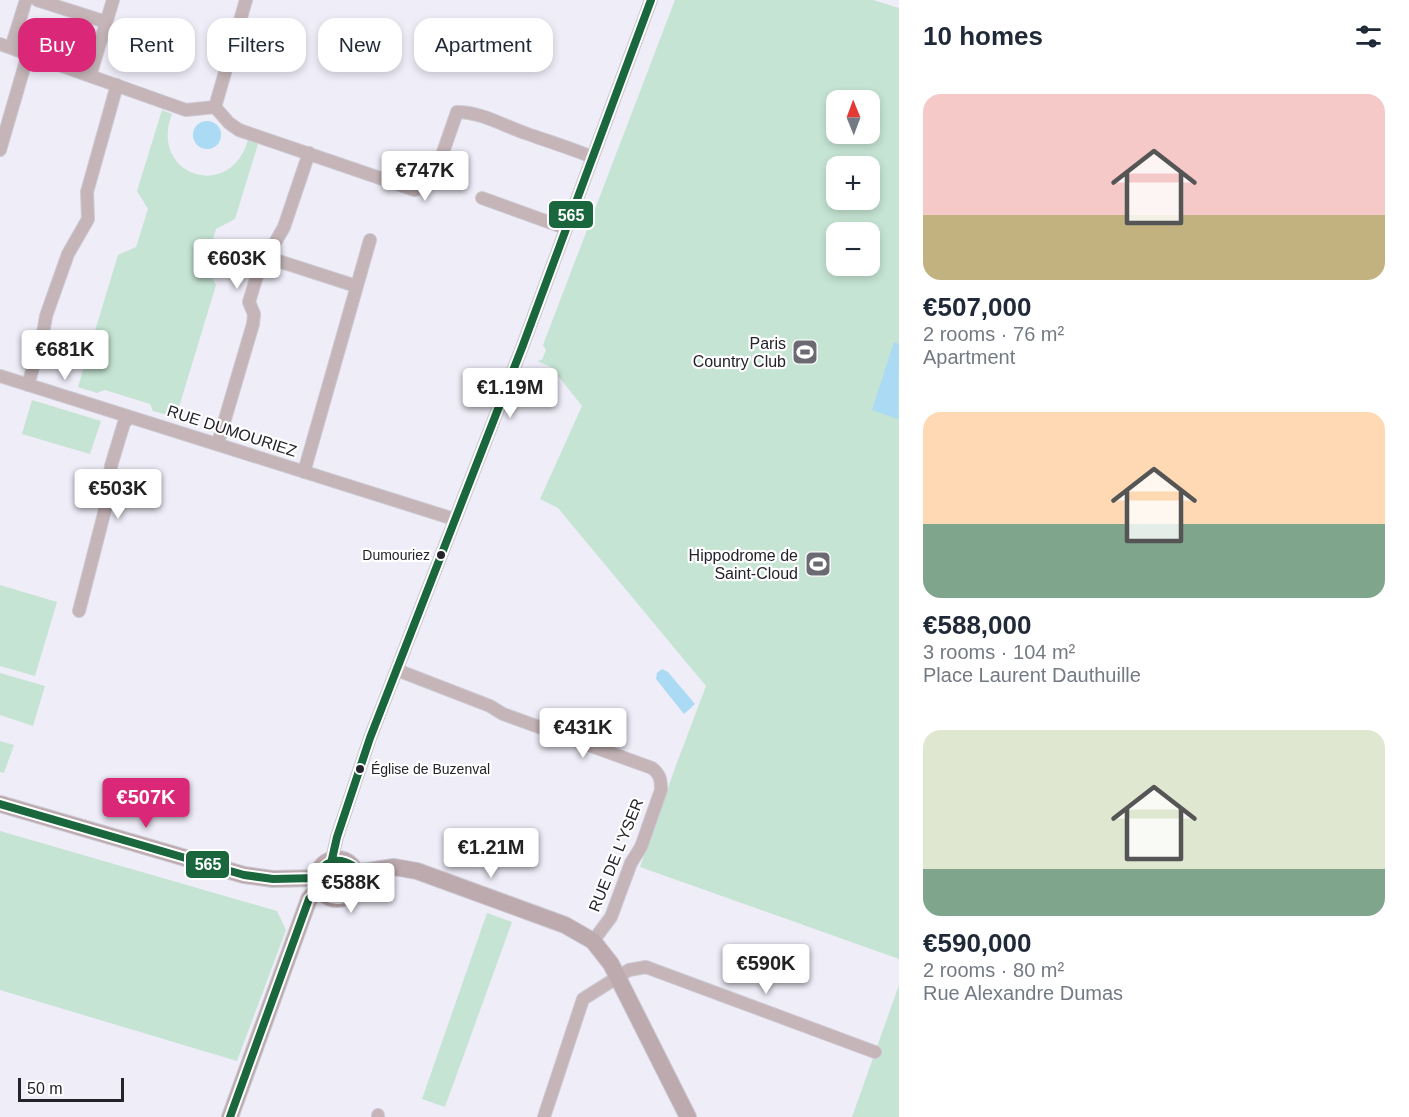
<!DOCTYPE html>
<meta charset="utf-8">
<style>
body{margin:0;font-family:Helvetica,sans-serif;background:#f2f2f3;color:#1f2937;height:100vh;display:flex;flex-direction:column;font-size:22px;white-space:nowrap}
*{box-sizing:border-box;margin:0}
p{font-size:20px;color:#747a83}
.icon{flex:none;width:33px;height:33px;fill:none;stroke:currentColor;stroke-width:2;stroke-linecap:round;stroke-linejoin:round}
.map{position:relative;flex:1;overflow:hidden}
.sheet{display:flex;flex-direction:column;background:#fff;width:510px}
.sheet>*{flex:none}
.guide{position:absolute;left:18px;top:18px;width:570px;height:54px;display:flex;gap:12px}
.needle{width:39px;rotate:359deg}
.controls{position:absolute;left:826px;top:90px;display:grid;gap:12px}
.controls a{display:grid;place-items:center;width:54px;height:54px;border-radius:12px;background:#fff;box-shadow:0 3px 9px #0003;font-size:30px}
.scale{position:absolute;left:18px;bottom:15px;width:106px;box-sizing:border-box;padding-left:6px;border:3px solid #24222a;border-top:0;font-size:16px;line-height:21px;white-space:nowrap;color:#24222a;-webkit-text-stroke:4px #fff;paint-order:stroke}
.price{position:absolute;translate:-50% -51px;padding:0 14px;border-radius:6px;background:#fff;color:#222;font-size:20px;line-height:39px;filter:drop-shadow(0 2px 3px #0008)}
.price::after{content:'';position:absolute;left:50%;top:36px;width:18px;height:14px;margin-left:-9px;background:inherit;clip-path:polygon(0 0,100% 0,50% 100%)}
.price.selected{background:#db2777;color:#fff}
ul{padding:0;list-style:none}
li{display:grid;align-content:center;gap:12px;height:318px;padding:0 24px}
li span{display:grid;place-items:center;height:186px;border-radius:18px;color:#555}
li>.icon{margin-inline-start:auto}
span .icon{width:108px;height:108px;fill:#fffc;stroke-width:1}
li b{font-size:26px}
h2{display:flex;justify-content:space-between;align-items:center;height:72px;padding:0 24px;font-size:26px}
.chip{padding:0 21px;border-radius:18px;background:#fff;box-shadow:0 3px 9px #0003;font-size:21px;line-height:54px}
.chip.selected{background:#db2777;color:#fff}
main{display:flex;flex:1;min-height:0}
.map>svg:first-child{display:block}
.green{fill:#c5e4d3;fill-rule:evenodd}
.water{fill:#aadaf4}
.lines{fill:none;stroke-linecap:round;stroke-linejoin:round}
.street-casing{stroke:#cbc9d2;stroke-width:14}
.secondary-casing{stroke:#cbc9d2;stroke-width:18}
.street{stroke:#c5b5b8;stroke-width:12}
.secondary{stroke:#bdaaae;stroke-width:16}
.bus-1-casing{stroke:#fff;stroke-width:12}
.bus-1{stroke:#1b673d;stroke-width:8}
.bus-dot{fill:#24222a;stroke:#fff;stroke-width:2}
.labels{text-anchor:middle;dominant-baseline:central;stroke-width:4.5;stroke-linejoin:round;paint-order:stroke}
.bus-label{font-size:14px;fill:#24222a;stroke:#fff;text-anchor:end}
.poi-label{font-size:16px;fill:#24222a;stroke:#fff;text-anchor:end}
.street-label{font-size:16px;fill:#24222a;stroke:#fff}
.line-badge{stroke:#fff;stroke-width:2}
.badge-label{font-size:16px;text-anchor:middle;font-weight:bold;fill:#fff}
</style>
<main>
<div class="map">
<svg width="899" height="1117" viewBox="0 0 899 1117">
<rect width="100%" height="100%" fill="#efedf8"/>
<path class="green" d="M675,0H873L899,8V959L640,867L675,768L706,686L558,508L540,499L582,406L551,367L537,361L542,360L546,350L543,345ZM837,100H870V134H837ZM837,166H870V200H837ZM837,232H870V266H837Z
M162,110L172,114C148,175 230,203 248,140L258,144L235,219L216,229L205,266L216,285L176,417L153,411L150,404L105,390L97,393L78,387L118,255L136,247L148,209L137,191Z
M32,400L101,421L90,454L22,434Z
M0,585L57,602L35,676L0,666Z
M0,673L45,686L33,726L0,715Z
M0,741L14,745L4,773L0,772Z
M0,831L277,911L286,930L237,1061L0,990Z
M487,913L512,922L445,1107L422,1099Z
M899,985V1117H852Z"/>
<path class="water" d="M193 135a14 14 0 1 1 28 0a14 14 0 1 1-28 0Z
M894,342L899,344L898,419L872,410Z
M662,669L668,672L695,704L684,714L656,679L657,673Z"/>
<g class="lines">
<g class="street-casing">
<path id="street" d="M37,0L106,22
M0,44L186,110L215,107
M11,48L26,0
M90,76L113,0
M215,107L229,123L239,130L415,190L433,181L457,112C481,112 502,125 525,133C547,141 570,148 592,157
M215,107L246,0
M0,150L28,54
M482,198L565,228
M263,256L356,286
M0,376L454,519
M28,385L44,328L46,316L68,254L88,219L87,192L117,85
M218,443L253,324L254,314L249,302L263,256L272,248L284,227L309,153
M304,472L370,240
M79,611L108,498L111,466L124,423L130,417
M397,670L490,706L503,714L652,768C660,774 661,780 661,790L641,847L631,863L611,917L593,941
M332,859L337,837L370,738L523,345L651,0
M378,1117V1115
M544,1117L583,999L629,970L646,967L875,1052"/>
</g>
<g class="secondary-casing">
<path id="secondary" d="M0,804L244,875L273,879L317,878
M317 879a20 20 0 1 1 40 0a20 20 0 1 1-40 0Z
M356,873L394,867L417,871L565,925L593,941L611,964L688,1117
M230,1117L309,899L319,888"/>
</g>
<use href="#street" class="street"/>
<use href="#secondary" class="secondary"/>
<g class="bus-1-casing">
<path id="bus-1" d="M0,804L244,875L273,879L317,878C324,861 337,856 353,866L357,880L351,894C338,901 328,899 319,888L309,899L230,1117
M332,859L337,837L370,738L523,345L651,0"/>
</g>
<use href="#bus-1" class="bus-1"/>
</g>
<defs>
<g id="stadium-square" transform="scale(1.35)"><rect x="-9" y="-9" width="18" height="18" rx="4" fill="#6b6972" stroke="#fff"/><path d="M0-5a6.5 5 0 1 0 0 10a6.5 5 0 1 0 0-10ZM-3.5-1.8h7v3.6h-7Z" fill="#fff"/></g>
</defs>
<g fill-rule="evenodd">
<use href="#stadium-square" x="805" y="352"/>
<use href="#stadium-square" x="818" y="564"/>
</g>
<g class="bus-dot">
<circle cx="441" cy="555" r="5"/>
<circle cx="360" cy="769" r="5"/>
</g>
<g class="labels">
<g class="bus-label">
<text x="430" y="555">Dumouriez</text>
<text x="371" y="769" text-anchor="start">Église de Buzenval</text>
</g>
<g class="poi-label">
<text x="786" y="343">Paris<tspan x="786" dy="18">Country Club</tspan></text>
<text x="798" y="555">Hippodrome de<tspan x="798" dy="18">Saint-Cloud</tspan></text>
</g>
<g class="street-label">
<text transform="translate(232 431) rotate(18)">RUE DUMOURIEZ</text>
<text transform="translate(616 855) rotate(-68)">RUE DE L'YSER</text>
</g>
</g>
<g class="line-badge">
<rect x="548" y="200" width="46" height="29" rx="6" fill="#1b673d"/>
<rect x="185" y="850" width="45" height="29" rx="6" fill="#1b673d"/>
</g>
<g class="badge-label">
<text x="571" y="221">565</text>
<text x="208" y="870">565</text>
</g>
</svg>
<div class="controls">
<a><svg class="needle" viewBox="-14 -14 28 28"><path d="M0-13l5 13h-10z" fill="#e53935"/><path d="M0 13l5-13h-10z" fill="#747a83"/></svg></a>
<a>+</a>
<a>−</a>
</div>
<div class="scale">50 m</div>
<b class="price" style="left:425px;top:202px">€747K</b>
<b class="price" style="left:237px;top:290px">€603K</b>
<b class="price" style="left:65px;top:381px">€681K</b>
<b class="price" style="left:510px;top:419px">€1.19M</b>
<b class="price" style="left:118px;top:520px">€503K</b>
<b class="price" style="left:583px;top:759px">€431K</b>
<b class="price selected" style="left:146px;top:829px">€507K</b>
<b class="price" style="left:491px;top:879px">€1.21M</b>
<b class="price" style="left:351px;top:914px">€588K</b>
<b class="price" style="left:766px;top:995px">€590K</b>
<div class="guide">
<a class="chip selected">Buy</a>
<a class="chip">Rent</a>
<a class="chip">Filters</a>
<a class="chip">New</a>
<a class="chip">Apartment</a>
</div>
</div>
<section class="sheet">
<h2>10 homes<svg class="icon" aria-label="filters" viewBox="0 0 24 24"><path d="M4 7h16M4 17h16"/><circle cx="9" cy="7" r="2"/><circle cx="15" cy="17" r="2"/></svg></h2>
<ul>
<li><span style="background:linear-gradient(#f6c9c9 65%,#c2b280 0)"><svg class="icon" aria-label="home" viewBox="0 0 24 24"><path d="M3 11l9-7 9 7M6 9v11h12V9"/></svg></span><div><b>€507,000</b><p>2 rooms · 76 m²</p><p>Apartment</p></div></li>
<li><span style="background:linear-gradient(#ffd9b3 60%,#7fa58c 0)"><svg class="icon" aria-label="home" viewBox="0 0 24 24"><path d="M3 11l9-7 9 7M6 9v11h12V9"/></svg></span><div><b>€588,000</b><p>3 rooms · 104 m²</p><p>Place Laurent Dauthuille</p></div></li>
<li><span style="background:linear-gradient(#dfe7d0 75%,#7fa58c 0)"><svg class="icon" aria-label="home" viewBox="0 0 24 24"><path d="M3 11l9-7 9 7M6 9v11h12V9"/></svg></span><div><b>€590,000</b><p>2 rooms · 80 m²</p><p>Rue Alexandre Dumas</p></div></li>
</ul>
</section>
</main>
